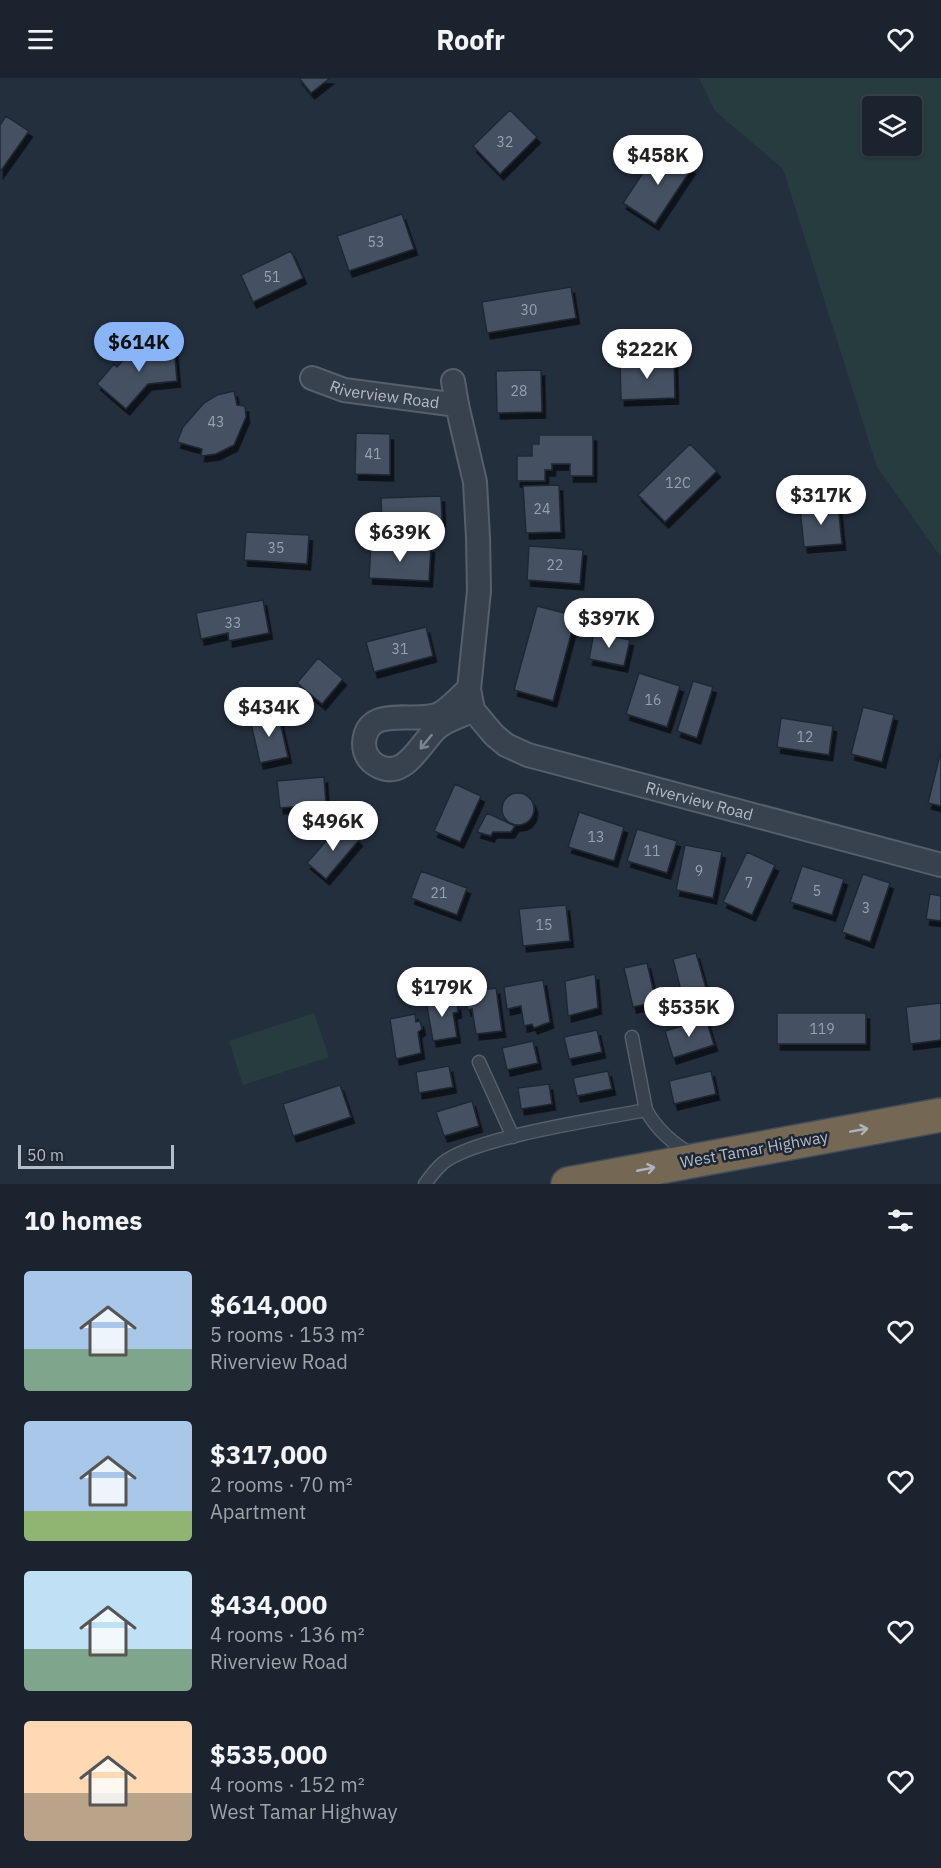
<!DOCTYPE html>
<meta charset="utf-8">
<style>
body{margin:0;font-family:"IBM Plex Sans",sans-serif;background:#282f3a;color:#f1f3f6;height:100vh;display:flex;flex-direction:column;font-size:22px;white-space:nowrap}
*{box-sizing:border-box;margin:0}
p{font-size:20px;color:#a0a4aa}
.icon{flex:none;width:33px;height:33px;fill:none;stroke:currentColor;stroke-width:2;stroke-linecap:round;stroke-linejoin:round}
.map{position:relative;height:1106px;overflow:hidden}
.drawer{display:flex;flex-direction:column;background:#1b232e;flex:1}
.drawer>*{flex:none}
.buttons{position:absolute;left:862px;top:18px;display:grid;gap:12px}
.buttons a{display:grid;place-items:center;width:60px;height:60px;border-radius:6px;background:#1b232e;box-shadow:0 2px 4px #0004,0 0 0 2px #39404a;font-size:30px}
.scale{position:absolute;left:18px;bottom:15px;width:156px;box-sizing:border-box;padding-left:6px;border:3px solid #b4bcc9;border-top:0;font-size:16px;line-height:21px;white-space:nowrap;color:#b4bcc9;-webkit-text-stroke:4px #1d2633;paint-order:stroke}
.price{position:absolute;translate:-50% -51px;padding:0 14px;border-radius:21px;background:#fff;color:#222;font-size:20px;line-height:39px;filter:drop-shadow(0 2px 3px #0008)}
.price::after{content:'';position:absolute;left:50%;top:36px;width:18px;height:14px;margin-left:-9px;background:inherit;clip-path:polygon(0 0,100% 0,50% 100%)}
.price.selected{background:#8ab4f8;color:#111}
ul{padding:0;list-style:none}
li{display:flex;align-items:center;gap:18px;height:150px;padding:0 24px}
li span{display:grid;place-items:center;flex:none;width:168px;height:120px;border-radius:6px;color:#555}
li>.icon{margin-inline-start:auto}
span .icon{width:72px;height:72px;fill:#fffc;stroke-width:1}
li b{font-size:26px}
h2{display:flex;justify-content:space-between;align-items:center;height:72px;padding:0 24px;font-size:26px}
header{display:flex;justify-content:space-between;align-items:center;height:78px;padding:0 24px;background:#1b232e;font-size:27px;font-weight:700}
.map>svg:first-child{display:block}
.green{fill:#263c3f;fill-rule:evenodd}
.building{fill:#455162;stroke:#1f2835;stroke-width:1.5;filter:url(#shadow)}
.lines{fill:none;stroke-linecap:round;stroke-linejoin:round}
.lane-casing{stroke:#565f6c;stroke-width:15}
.street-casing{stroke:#565f6c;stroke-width:26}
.highway-casing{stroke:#434c59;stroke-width:36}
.lane{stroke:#38414e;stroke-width:12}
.street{stroke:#38414e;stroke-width:22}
.highway{stroke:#746855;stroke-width:33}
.oneway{stroke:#7c8592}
.oneway2{stroke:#aeb4bd}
.labels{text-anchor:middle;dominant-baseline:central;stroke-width:5;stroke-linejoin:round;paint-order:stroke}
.number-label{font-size:14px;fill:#98a1af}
.street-label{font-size:16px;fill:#b4bcc9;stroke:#1d2633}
</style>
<header><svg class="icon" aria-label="menu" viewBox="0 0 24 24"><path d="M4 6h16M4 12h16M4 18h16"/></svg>Roofr<svg class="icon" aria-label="heart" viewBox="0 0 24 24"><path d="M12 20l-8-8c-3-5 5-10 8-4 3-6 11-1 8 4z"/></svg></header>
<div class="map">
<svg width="941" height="1106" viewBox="0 0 941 1106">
<defs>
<filter id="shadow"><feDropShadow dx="3.5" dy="6" stdDeviation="0" flood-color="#0009"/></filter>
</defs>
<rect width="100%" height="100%" fill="#242f3e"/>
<path class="green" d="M699,0H941V479L877,389L783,91L715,33ZM912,28V68H873V28Z
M314,935L329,979L243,1007L229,963Z"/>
<path class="building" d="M299,0H330L311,15Z
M510,32L537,59L500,96L473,68Z
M6,38L29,53L0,94V47Z
M660,69L692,90L655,146L623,125Z
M402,136L414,171L349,193L337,158Z
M291,173L303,200L253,224L241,197Z
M571,209L576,240L487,255L482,224Z
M174,268L177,303L148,306L126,331L97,306L114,286L117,289L132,272Z
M674,282L675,320L621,322L620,283Z
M541,292L542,334L497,335L496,293Z
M234,313L237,327L245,328L246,339L234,367L216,376L201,378L202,371L177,364L183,349L204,325L217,317Z
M356,355L390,356V397L355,396Z
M539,357H593V398H570V386H552V392H545V403H517V378H532V366H539Z
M690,366L717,393L665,444L638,417Z
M559,407L561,454L526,455L523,408Z
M441,418L442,443L382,445L381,420Z
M838,426L842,466L804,469L800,430Z
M246,454L309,457L307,486L244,482Z
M371,466L431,469L429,503L369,500Z
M529,468L583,472L580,506L527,502Z
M263,522L269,555L229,563L228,555L201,561L196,535Z
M537,528L576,538L553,623L514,612Z
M426,549L433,578L374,594L366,564Z
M594,554L630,562L624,588L589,581Z
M318,580L343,601L322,626L297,605Z
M639,595L680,608L667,649L626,636Z
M693,603L713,609L697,660L677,653Z
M863,629L894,637L882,684L851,676Z
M278,635L288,679L260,685L250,641Z
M781,640L833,648L829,677L777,669Z
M941,673V728L928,725Z
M324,699L326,726L280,730L277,703Z
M455,706L481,718L460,764L434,753Z
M502 731a16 16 0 1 1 32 0a16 16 0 1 1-32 0Z
M579,734L624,749L614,783L568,769Z
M487,735L515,748L511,754H493L491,758L477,754Z
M341,746L359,762L326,801L307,785Z
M637,751L677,763L667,795L627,783Z
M685,767L722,774L713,820L676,812Z
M747,774L775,787L752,837L723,824Z
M802,788L844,801L832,837L790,824Z
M421,793L467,810L457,837L411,820Z
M863,796L890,805L870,864L842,854Z
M930,816L941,818V843L926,841Z
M566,827L570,863L523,868L519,831Z
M696,875L707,914L683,921L673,881Z
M647,885L656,924L633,929L624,890Z
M595,896L598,930L568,938L565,903Z
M543,902L550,944L534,950L532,946L524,948L521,928L507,931L504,909Z
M496,910L502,953L476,956L472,931L468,932L466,924L471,923L470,914Z
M450,918L452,927L457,926L458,934L453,935L457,959L433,963L426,922Z
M941,925V962L910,966L906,929Z
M777,935H866V966H777Z
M415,936L416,944L420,943L422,951L418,954L421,975L396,981L390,941Z
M706,941L714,967L673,980L665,953Z
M597,952L602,974L569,981L564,959Z
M533,963L538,985L507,992L502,970Z
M449,988L453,1009L419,1015L416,994Z
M608,993L612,1011L577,1018L573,1000Z
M711,993L716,1016L674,1026L669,1003Z
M549,1006L552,1026L521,1031L518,1010Z
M340,1007L351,1039L293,1058L283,1026Z
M472,1023L479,1048L444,1058L436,1034Z"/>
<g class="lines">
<g class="lane-casing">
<path id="lane" d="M632,959L646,1032
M479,984L513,1059
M425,1106C430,1099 436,1091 443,1085C475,1059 601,1041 646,1032C657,1052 673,1066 693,1077"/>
</g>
<g class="street-casing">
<g id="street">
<path id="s1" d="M312,300L344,312L457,327L475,404L478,460L479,513L469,611L473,632L494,657L506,667L528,677L941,787"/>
<path d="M453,303L457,327"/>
<path d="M469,611C460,618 451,629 441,635C418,648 367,624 364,665C364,674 368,682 376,687C404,704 420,666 436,651C445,642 462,638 473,632"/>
</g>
</g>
<g class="highway-casing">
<path id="highway" d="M568,1106L941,1037"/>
</g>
<use href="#lane" class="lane"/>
<use href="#street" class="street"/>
<use href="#highway" class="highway"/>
</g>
<defs><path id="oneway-shaft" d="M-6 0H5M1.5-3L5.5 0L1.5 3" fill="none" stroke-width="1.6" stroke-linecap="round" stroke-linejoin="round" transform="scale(1.5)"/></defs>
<use class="oneway" href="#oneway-shaft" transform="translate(426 664) rotate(129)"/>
<g class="oneway2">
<use href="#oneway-shaft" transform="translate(859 1052) rotate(-10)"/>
<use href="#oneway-shaft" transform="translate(646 1091) rotate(-11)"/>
</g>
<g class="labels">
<g class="number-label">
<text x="505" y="64">32</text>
<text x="376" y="164">53</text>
<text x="272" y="199">51</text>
<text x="529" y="232">30</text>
<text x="519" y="313">28</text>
<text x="216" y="344">43</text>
<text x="373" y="376">41</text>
<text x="678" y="405">12C</text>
<text x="542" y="431">24</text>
<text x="276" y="470">35</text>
<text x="555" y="487">22</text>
<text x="233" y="545">33</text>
<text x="400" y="571">31</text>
<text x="653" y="622">16</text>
<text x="805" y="659">12</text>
<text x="596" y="759">13</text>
<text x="652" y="773">11</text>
<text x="699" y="793">9</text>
<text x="749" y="805">7</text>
<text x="817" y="813">5</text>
<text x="439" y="815">21</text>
<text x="866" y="830">3</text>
<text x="544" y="847">15</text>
<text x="822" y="951">119</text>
</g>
<g class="street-label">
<text stroke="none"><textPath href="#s1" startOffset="75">Riverview Road</textPath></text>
<text stroke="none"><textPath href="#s1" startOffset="706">Riverview Road</textPath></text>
<text transform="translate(754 1071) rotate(-10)">West Tamar Highway</text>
</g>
</g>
</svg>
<div class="buttons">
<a><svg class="icon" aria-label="layers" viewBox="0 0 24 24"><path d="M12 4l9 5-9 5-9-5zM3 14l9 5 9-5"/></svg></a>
</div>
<div class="scale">50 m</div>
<b class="price" style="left:658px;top:108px">$458K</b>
<b class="price selected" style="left:139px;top:295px">$614K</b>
<b class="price" style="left:647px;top:302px">$222K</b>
<b class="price" style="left:821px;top:448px">$317K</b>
<b class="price" style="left:400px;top:485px">$639K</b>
<b class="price" style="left:609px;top:571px">$397K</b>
<b class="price" style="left:269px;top:660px">$434K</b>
<b class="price" style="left:333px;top:774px">$496K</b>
<b class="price" style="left:442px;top:940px">$179K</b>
<b class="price" style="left:689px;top:960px">$535K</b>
</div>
<section class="drawer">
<h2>10 homes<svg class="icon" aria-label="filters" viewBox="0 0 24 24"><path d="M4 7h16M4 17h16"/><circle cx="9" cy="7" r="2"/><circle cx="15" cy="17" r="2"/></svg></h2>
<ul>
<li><span style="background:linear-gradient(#a9c7e8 65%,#7fa58c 0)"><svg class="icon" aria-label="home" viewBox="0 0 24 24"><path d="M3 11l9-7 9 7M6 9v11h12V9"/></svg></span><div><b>$614,000</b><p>5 rooms · 153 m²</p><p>Riverview Road</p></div><svg class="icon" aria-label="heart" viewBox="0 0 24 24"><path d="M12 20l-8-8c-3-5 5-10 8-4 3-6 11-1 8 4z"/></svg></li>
<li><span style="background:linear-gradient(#a9c7e8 75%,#8fb573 0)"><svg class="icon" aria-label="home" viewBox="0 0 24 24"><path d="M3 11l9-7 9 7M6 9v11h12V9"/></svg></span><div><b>$317,000</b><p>2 rooms · 70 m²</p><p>Apartment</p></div><svg class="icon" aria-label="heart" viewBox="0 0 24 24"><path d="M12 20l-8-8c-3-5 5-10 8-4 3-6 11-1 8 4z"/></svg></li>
<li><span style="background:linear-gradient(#bfe0f5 65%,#7fa58c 0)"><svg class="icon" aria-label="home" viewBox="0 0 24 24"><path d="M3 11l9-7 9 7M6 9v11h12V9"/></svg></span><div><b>$434,000</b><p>4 rooms · 136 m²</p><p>Riverview Road</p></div><svg class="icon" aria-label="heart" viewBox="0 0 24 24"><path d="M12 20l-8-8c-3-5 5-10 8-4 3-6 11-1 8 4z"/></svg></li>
<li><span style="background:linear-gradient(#ffd9b3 60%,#b9a48a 0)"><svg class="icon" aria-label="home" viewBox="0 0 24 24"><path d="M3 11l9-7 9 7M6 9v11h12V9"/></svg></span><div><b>$535,000</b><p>4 rooms · 152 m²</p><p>West Tamar Highway</p></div><svg class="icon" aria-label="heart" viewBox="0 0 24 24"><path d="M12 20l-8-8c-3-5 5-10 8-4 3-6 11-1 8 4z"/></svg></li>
</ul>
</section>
